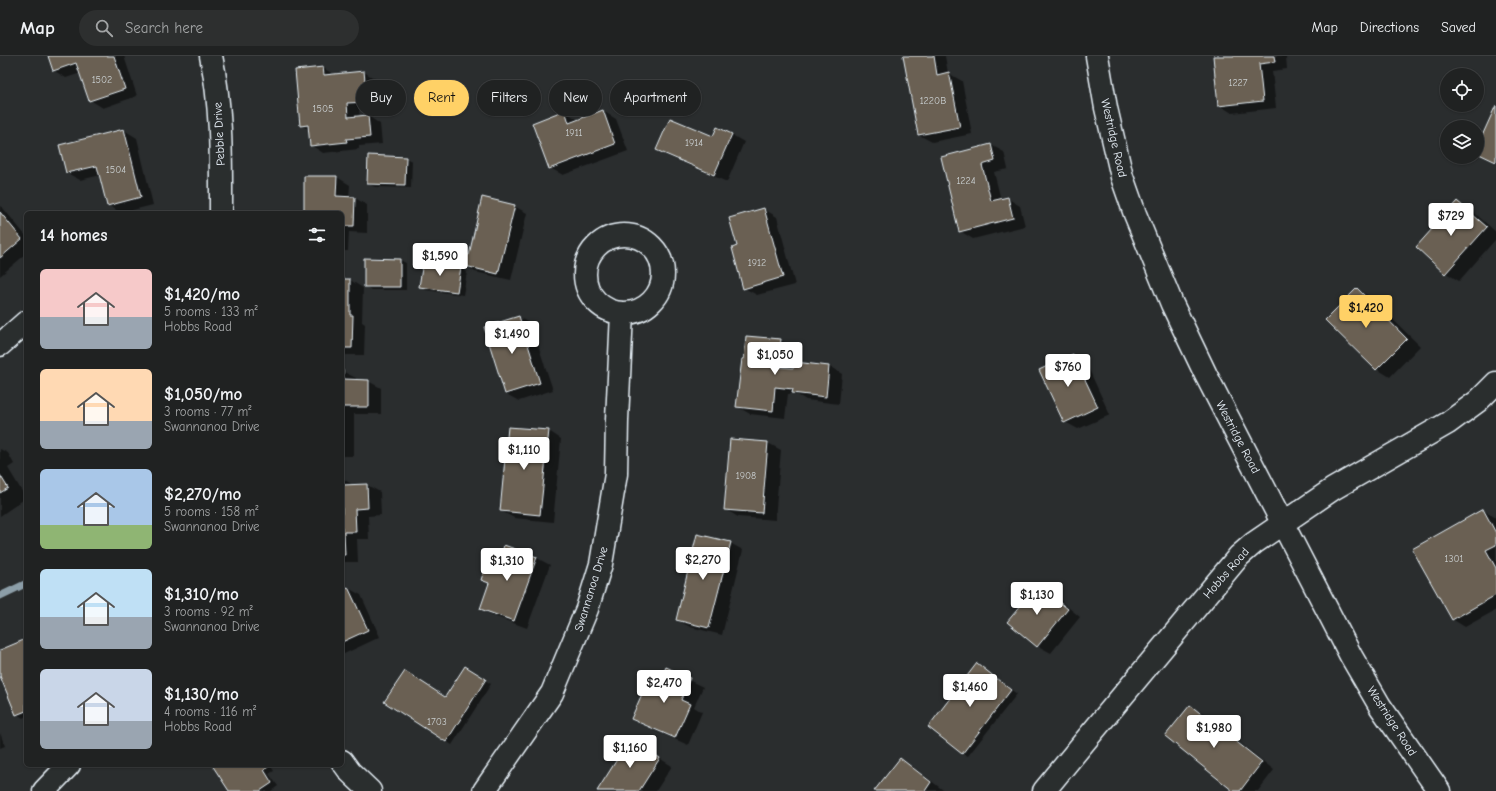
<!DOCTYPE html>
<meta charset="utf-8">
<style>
body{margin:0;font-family:"Comic Neue",sans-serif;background:#2d2f2f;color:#f1f3f6;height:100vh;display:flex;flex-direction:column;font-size:15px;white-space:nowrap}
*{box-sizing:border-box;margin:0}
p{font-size:13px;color:#a2a4a5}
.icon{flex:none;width:22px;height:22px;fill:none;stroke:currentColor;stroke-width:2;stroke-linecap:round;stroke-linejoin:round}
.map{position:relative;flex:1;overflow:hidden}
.sheet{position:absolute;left:24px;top:155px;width:320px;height:556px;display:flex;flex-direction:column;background:#202222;border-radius:6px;box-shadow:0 1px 3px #0004,0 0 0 1px #3d3f40}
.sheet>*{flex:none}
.top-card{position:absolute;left:356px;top:24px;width:380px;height:36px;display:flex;gap:8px}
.buttons{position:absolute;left:1440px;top:12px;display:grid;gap:8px}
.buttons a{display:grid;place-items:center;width:44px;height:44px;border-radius:50%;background:#202222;box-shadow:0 1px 3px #0004,0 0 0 1px #3d3f40;font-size:20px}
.price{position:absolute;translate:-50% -34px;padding:0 9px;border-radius:4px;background:#fff;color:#222;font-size:13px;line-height:26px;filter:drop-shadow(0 1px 2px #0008)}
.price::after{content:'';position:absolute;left:50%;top:24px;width:12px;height:9px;margin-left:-6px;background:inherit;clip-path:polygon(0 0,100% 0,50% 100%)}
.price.on{background:#ffd166;color:#111}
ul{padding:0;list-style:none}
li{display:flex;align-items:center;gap:12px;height:100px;padding:0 16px}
li span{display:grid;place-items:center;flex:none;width:112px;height:80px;border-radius:6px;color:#555}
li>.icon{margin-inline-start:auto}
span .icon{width:48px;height:48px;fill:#fffc;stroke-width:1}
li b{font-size:17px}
h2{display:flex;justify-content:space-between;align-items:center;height:48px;padding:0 16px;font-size:17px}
.pill{padding:0 14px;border-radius:18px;background:#202222;box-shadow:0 1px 3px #0004,0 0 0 1px #3d3f40;font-size:14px;line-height:36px}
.pill.on{background:#ffd166;color:#111}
header{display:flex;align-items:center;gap:24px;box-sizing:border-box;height:56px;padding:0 20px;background:#202222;border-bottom:1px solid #3d3f40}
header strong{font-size:19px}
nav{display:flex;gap:22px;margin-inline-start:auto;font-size:14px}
.search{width:280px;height:36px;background:#2d2f2f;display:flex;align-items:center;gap:10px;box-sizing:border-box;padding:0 14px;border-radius:22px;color:#a2a4a5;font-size:15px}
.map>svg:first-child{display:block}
.shadow{fill:#0007}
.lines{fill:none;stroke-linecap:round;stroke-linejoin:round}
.stream{stroke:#8c9ea8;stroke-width:7}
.building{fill:#6a6152;stroke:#e8f1f8}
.street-casing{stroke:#e8f1f8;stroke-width:25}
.secondary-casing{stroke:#e8f1f8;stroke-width:25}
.street{stroke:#2a2d2e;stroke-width:22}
.secondary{stroke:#2a2d2e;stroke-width:22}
.labels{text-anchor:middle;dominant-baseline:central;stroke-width:3;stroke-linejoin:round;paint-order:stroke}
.number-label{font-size:10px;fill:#c8cdce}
.street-label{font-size:12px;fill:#e8f1f8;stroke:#2a2d2e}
</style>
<header>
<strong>Map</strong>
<div class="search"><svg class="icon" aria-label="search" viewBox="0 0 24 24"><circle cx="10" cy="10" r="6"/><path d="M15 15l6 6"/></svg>Search here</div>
<nav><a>Map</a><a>Directions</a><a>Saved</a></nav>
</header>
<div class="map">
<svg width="1496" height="735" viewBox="0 0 1496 735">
<rect width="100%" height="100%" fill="#2a2d2e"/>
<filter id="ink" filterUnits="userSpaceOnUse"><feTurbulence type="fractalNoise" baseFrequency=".025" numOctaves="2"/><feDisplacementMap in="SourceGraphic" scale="8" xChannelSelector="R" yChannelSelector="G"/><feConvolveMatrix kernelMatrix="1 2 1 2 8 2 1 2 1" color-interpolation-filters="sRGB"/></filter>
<g filter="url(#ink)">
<path class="shadow" d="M49,0H124L137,40L103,52L90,44L81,17L66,22L53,14Z
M904,0H945L948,17L962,25L972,78L932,86L919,79Z
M1214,0H1286L1287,13L1272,15L1276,52L1232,57L1219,49Z
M323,12L335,19L364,16L377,24L379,53L359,54L360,61L368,60L380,68L382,88L359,90V93L323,97L311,89L309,74L301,69Z
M564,55L577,63L578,65L603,55L616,63L628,95L563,119L550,112Z
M124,74L137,82L153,149L121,157L108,149L101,119L80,124L67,117L60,90Z
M732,79L744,86L727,126L670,101L658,94Z
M991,89L1004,96L1008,113L994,116L1001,144L1007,142L1020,150L1025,170L973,183L960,175L942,101Z
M405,102L412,105L411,132L375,131L368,128Z
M337,121L350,129L349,142H355L367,149V177L349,176L348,195H342V157H305Z
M1457,146L1470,153L1496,176V183L1459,225L1446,217L1417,191Z
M0,150L3,152L26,180V198L0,220Z
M514,150L527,157L511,224L475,216L462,208Z
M764,153L777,161L795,229L757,239L744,232L738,191Z
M365,203L400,204L406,207V234H371L365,230Z
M460,212L467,216L463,239L426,234L420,230Z
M342,224H350L363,232L362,266L365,268L364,299H342Z
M1357,233L1370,241L1420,290L1390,321L1377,313L1327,264Z
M518,261L531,268L553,334L519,345L506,338Z
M780,284L793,292L791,313L829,310L842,318L839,348L806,344L796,338H788L785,362L750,358L738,351Z
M1073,299L1086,307L1110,359L1078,373L1065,366Z
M342,315L356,322V324L368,325L381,332V358H354V400H342Z
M549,375L561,383L553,466L514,462L501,455Z
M768,387L781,394L775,464L738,461L725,453Z
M0,393L8,397L14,408L8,412L26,442L0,460Z
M342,422L353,429H367L380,436L381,459L368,460L369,483H357L358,506H342Z
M1483,454L1496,462V554L1465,571L1452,563Z
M730,487L743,494L722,579L690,571L677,564Z
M505,490L537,502L550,509L527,572L494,560L481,553L490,528L482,523L501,501Z
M1038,530L1051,537L1080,561L1051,597L1038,590Z
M348,532L361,539L380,581L344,598L342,596V535Z
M26,584V660L23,662L17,658L0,617V595Z
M978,609L1017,638L968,700L962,697Z
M666,613L703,631L694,651L702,656L688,689L645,670L632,663L655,637Z
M471,615L491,628L452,689L446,685L445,642Z
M1190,650L1203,657L1274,714L1258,735H1235Z
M0,677L5,690L0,692Z
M643,692L672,710L656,735H598Z
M900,703L913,711L943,734L875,735Z
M213,709H270L274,715L269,718L278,730L271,735H230Z"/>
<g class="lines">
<path class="stream" d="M0,540L25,528"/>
</g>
<path class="building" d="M48,0H114L125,33L89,45L76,7L53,15Z
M903,0H934L937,19L949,16L960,71L918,79Z
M1213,0H1274L1275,6L1259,8L1263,45L1218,50Z
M323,11L324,19L364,15L367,46L347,47L348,61L368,59L370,81L346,83L347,86L310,90L308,69L300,70L295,14Z
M1496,49V106L1477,97V91Z
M565,54L569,67L603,54L615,88L549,113L532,67Z
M670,62L713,80L717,71L732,78L714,119L656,94Z
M124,73L141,141L107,150L97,110L66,117L59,89Z
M991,88L995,105L982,109L991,145L1008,141L1013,162L959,176L941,101Z
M368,99L406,101L405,129L367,128Z
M304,120H337L336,140L355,141L354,170H342V157H304Z
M482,141L515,149L498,218L461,209L464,198L469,199Z
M1457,145L1487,171L1445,218L1416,191Z
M764,152L783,221L743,233L732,192L737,190L729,162Z
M0,156L22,183L0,202Z
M364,202L400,203V231H364Z
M423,206L461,211L457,236L419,231Z
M342,223H350V259H353L352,292H342Z
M1357,232L1407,283L1376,314L1325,264Z
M519,260L540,327L505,338L484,271Z
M746,280L781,283L778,311L794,312L795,306L829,310L826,341L792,337L793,333L775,331L773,355L736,351L742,303H744Z
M1073,298L1098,351L1064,367L1039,314Z
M342,314H343L344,323L369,324V351H342Z
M508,371L549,374L540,459L500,455Z
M730,383L768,386L762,457L724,454Z
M0,419L8,432L0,437Z
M367,428L368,452L355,453L356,476H344L345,499H342V429Z
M1483,453L1496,477V489L1486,494L1496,512V539L1452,564L1412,493Z
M697,478L731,486L709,572L676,564Z
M504,489L537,501L514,565L480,553L489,527L481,524L490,496L501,500Z
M1038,529L1068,553L1037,591L1007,566Z
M348,531L368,574L342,586V534Z
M26,583V655L16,659L0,620V594Z
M977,607L1011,634L962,698L928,671Z
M465,610L486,623L446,686L384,646L405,615L445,641Z
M666,611L690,622L681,644L690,648L675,682L631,663L645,631L655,635Z
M1190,649L1262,706L1240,735H1233L1165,680Z
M630,683L660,702L639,735H597Z
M900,702L931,726L925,735H874Z
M212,709H267L268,711L264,714L272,727L260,735H229Z"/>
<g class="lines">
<g class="street-casing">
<path id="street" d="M211,0C222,51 221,105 221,157
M585 218a39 39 0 1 1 78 0a39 39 0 1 1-78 0Z
M0,289L26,266
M342,705L350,716L370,735
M44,735L69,709
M484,735L552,637L587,553L601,508L616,418L617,364L622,257"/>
</g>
<g class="secondary-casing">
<path id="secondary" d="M1097,0L1106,52L1122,121L1135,158L1172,248L1206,319L1351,600L1380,650L1439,735
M1044,735L1085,685L1239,500L1254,487L1333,433L1448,367L1478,345L1496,327"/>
</g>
<use href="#street" class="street"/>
<use href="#secondary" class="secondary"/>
</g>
</g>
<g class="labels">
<g class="number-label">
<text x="102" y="24">1502</text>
<text x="1238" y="27">1227</text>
<text x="933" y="45">1220B</text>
<text x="323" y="53">1505</text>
<text x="574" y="77">1911</text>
<text x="694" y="87">1914</text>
<text x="116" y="114">1504</text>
<text x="966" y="125">1224</text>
<text x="757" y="207">1912</text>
<text x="746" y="420">1908</text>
<text x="1454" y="503">1301</text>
<text x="437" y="666">1703</text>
</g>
<g class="street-label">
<text transform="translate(219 78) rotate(-93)">Pebble Drive</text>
<text transform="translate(1114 82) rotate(77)">Westridge Road</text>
<text transform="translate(1238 381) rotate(62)">Westridge Road</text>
<text transform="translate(1226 517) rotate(-49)">Hobbs Road</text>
<text transform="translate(591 533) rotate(-73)">Swannanoa Drive</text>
<text transform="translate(1392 665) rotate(57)">Westridge Road</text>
</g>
</g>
</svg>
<div class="buttons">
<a><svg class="icon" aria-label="locate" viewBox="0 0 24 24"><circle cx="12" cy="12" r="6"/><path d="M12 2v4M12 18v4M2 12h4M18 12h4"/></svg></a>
<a><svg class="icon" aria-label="layers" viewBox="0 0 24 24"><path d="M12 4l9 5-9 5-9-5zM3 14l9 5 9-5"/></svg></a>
</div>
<b class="price" style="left:1451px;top:181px">$729</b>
<b class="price" style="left:440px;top:221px">$1,590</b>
<b class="price on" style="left:1366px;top:273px">$1,420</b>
<b class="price" style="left:512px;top:299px">$1,490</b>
<b class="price" style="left:775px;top:320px">$1,050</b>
<b class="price" style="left:1068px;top:332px">$760</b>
<b class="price" style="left:524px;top:415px">$1,110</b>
<b class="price" style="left:703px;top:525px">$2,270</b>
<b class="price" style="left:507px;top:526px">$1,310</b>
<b class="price" style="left:1037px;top:560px">$1,130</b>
<b class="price" style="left:664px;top:648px">$2,470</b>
<b class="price" style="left:970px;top:652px">$1,460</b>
<b class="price" style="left:1214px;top:693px">$1,980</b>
<b class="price" style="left:630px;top:713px">$1,160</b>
<div class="top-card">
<a class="pill">Buy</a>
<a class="pill on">Rent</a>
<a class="pill">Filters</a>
<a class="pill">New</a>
<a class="pill">Apartment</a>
</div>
<section class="sheet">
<h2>14 homes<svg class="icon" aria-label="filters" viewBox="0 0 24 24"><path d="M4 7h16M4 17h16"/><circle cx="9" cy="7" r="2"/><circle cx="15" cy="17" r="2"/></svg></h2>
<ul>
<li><span style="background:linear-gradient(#f6c9c9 60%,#9aa5b1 0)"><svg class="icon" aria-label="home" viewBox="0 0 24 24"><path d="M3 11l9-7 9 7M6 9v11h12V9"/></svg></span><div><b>$1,420/mo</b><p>5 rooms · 133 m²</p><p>Hobbs Road</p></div></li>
<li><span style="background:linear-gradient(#ffd9b3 65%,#9aa5b1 0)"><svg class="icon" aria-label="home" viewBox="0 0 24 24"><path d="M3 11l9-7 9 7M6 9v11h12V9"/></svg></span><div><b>$1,050/mo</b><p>3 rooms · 77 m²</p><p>Swannanoa Drive</p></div></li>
<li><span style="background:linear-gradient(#a9c7e8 70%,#8fb573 0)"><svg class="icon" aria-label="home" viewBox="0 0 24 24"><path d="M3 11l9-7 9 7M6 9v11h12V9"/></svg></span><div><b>$2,270/mo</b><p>5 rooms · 158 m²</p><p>Swannanoa Drive</p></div></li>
<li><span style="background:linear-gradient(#bfe0f5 60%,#9aa5b1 0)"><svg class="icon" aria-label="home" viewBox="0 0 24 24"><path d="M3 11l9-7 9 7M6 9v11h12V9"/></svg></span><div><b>$1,310/mo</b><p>3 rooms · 92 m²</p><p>Swannanoa Drive</p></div></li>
<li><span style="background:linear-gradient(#c9d6e8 65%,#9aa5b1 0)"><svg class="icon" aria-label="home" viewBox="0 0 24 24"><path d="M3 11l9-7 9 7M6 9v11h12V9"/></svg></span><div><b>$1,130/mo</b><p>4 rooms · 116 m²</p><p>Hobbs Road</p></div></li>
</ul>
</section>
</div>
